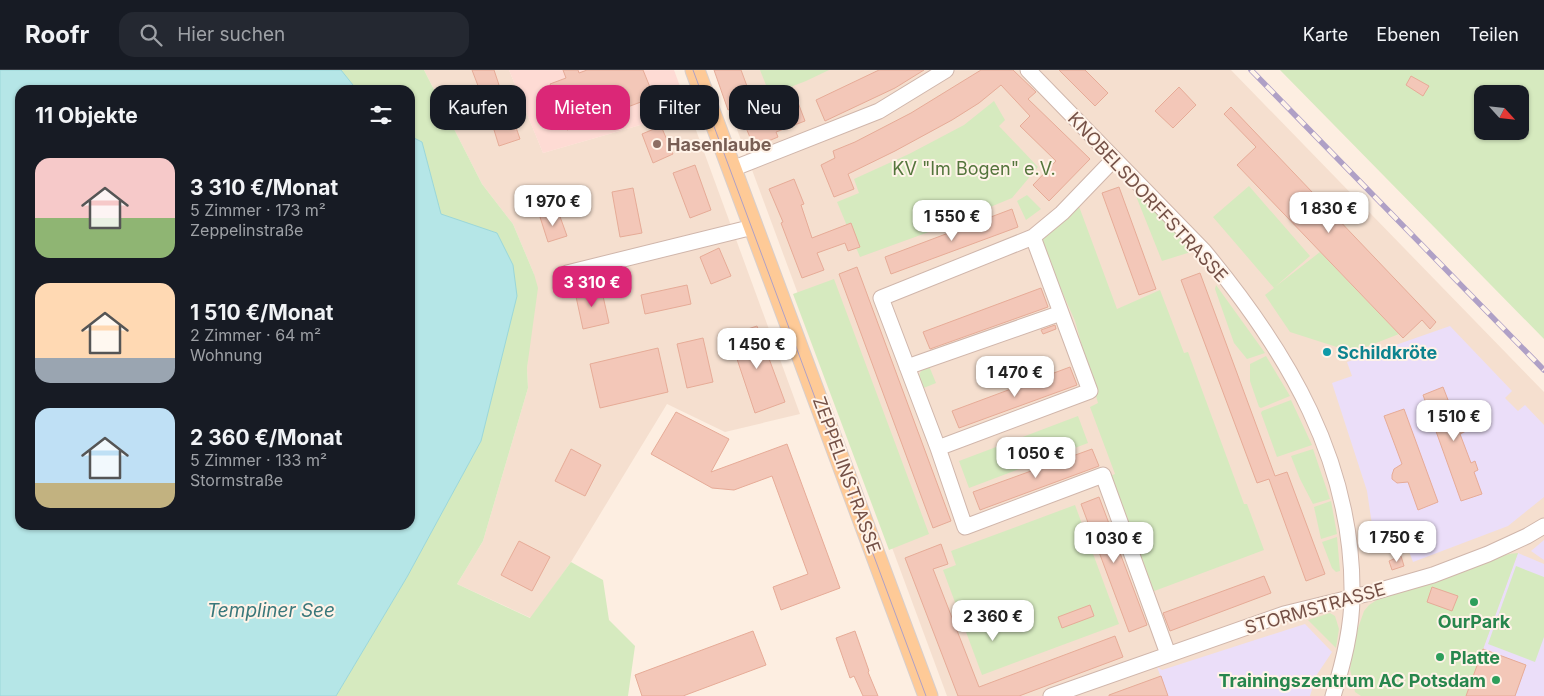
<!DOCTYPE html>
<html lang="de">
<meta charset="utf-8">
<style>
body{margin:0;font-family:Inter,sans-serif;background:#242831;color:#f1f3f6;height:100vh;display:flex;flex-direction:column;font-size:19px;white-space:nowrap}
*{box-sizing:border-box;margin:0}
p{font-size:16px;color:#9ea1a6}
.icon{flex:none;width:28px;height:28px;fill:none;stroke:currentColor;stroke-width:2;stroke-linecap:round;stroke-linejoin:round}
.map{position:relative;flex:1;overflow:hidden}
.details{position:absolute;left:15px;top:15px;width:400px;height:445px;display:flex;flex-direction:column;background:#171b24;border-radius:15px;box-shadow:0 1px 4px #0004}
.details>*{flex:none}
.guide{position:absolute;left:430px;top:15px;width:475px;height:45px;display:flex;gap:10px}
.needle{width:32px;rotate:117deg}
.fabs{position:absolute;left:1474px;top:15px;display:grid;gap:10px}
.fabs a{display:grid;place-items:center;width:55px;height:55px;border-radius:10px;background:#171b24;box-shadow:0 1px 4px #0004;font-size:25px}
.price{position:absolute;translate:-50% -42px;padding:0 11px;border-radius:10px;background:#fff;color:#222;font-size:16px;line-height:32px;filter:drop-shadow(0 1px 2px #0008)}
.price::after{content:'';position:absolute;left:50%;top:30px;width:15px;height:11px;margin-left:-8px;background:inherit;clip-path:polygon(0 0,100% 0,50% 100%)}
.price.selected{background:#db2777;color:#fff}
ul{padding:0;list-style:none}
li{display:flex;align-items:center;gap:15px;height:125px;padding:0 20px}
li span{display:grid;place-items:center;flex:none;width:140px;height:100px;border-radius:15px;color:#555}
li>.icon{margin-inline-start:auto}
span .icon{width:60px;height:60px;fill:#fffc;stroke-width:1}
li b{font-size:21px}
h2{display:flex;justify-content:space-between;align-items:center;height:60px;padding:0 20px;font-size:21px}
.chip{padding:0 18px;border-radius:15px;background:#171b24;box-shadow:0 1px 4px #0004;font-size:18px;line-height:45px}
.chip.selected{background:#db2777;color:#fff}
header{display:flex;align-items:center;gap:30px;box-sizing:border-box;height:70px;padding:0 25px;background:#171b24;border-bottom:1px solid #363941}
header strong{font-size:24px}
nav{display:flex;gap:28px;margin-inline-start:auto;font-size:18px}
.search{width:350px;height:45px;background:#242831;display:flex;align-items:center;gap:12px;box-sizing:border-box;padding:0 18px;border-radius:15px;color:#9ea1a6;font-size:19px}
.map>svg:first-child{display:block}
.residential{fill:#f5dfcf}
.commercial{fill:#fedbd4}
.education{fill:#ebdef9}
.green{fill:#d6eabf;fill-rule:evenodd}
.water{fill:#b5e6e7;stroke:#9bd7d9}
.building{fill:#f3c7b8;stroke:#e6ab97}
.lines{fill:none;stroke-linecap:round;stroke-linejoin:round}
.minor-casing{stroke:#d0b6ab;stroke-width:17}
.major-casing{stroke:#d8cecb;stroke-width:21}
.minor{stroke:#fff;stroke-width:15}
.major{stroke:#feca97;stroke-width:19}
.tram{stroke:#afa0c6;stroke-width:1}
.rail-casing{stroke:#afa0c6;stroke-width:5.5}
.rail{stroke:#fff3e8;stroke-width:4;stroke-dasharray:11;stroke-linecap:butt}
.education-dot{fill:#8d6e63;stroke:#fff3e8;stroke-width:2}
.culture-dot{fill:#0f9aa8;stroke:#fff3e8;stroke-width:2}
.leisure-dot{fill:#2e9e5b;stroke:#fff3e8;stroke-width:2}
.labels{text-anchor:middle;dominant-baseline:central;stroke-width:4;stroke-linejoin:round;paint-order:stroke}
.education-label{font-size:18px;font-weight:bold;fill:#785e54;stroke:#fff3e8;text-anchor:start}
.park-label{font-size:18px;fill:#54753c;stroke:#fff3e8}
.street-label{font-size:18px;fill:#755147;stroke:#fff3e8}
.culture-label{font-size:18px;font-weight:bold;fill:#0d838f;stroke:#fff3e8;text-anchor:start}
.leisure-label{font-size:18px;font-weight:bold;fill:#27864d;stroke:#fff3e8}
.water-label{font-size:19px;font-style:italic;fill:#3a787b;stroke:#fff3e8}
</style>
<header>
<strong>Roofr</strong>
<div class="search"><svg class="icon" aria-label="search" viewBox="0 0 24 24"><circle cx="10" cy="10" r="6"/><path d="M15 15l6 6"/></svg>Hier suchen</div>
<nav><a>Karte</a><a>Ebenen</a><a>Teilen</a></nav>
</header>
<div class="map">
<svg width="1544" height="626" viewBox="0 0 1544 626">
<rect width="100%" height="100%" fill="#fdeee1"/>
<path class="residential" d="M424,0H509L543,83L689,41L800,344L725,362L667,334L571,492L531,548L457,514L483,471L528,318L527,298L534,204L513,154L482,114Z
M715,0H1231L1544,322V626H947Z"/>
<path class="commercial" d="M509,0H674L689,41L543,83Z"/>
<path class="education" d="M1450,256L1512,321L1505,328L1518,341L1525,335L1544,355V427L1508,456L1413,492L1405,471L1376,482L1367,421L1332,313L1352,306L1347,292Z
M1544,470V490L1531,481Z
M1518,483L1544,494V626H1515L1526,595L1483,579Z
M1305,554L1332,582L1316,606L1310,626H1168L1157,597L1162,600Z"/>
<path class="green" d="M340,0H424L482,114L513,154L534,204L538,218L527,298L528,318L483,471L457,514L530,548L571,492L603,510L609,550L635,576L628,626H336L407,507L481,371L497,163L441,145L422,73L410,66V20H357Z
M760,0H829L806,11L770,25Z
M1280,0H1544V269ZM1482,24H1520V61H1482Z
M994,31L1005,50L999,56L1038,97L1012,128L937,159L860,187L837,132L859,123L854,109L909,84L964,55Z
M1249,116L1310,186L1275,217L1320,182L1399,264L1348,284L1346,280L1290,262L1265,225L1274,218L1213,147Z
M1134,121L1143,125L1194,181L1162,191Z
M1027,125L1041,139L1026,150L1017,131Z
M1077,131L1117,239L1160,220L1184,283L1188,282L1244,434H1247L1264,480L1149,523L1110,406L1115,404L1090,337L1098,333L1075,251L1040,172Z
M834,209L929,464L889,480L793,224Z
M1216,215L1265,283L1247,289L1234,273L1215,219Z
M1266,286L1290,326L1261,338L1259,337L1250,311V294Z
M929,296L936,313L921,319C918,307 917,301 929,296Z
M1291,330L1312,375L1277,387L1261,343L1262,341Z
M1078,346L1088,373L969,418L959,391Z
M1313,379L1330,429L1313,434L1300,409L1291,386Z
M1331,431L1337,464L1321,469L1314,437Z
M1075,435L1119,554L982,605L943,500L956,495L951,481Z
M1337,467L1340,501L1336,502L1332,498L1322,472Z
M1518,483L1466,626H1361L1355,622L1350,599L1356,564L1364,541L1369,535L1383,526L1509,484Z
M1516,496L1544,507V567L1535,592L1488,574Z
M1330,543L1335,546L1339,559L1336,578L1308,550Z"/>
<path class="water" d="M0,0H341L357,20H20V455H410V66L422,72L441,144L497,163L513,195L517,226L481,371L407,507L336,626H0Z"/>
<path class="building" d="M472,0H494L499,15L480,21Z
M563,0H578L579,3L587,0H643L654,27L567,60L550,14L566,8Z
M714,0H741L757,43L793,30H797L805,51L776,62L778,67L754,77L737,36L728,40Z
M879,0H924L895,18L825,51L816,30Z
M981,0H1013L1036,22L1028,29L1090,89L1049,131L1033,115L1056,91L1020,56L1030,46L1001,15L979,33L952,50L895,81L848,104L854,119L834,127L821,95L835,88L833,81L855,72L911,43Z
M1059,0H1085L1108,23L1095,36Z
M1411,6L1429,16L1423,26L1406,15Z
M1179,17L1196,35L1173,58L1155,41Z
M1231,37L1436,252L1430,259L1422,250L1403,268L1237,95L1256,77L1224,44Z
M510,40L520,69L499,76L490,47Z
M661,56L673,84L653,93L642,64Z
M695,95L711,140L690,148L673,103Z
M794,109L804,134L801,135L812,168L851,153L860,177L848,181L845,173L817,183L824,200L802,208L781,153L783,152L769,119Z
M1119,117L1156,219L1139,225L1102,123Z
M633,118L642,163L620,167L612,122Z
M1012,139L1018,157L891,204L885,187Z
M558,141L567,166L548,172L540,147Z
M719,178L731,206L711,214L700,187Z
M857,197L951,451L933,458L839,204Z
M1200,203L1275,406L1287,402L1325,504L1306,511L1269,409L1257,413L1181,210Z
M687,215L691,234L645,244L641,225Z
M601,217L609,253L583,259L575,222Z
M1041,218L1048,237L930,279L923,262Z
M1055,255L1056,259L1043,264L1041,260Z
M757,256L785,332L755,343L729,265Z
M703,268L713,312L687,318L677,274Z
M658,278L668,322L600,338L590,294Z
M1070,297L1077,315L959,358L952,341Z
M1443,317L1450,335L1460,333L1470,359L1460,364L1471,393L1475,391L1478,400L1474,402L1482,424L1461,431L1423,325Z
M1404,339L1438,432L1418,440L1408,412L1397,413L1392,409V405L1394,399L1402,394L1384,346Z
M676,342L729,369L711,402L787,374L840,518L781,540L773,517L808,504L772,406L734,420L712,418L651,384Z
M571,379L601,395L585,426L555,411Z
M1092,379L1099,396L980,440L973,422Z
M1099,427L1147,555L1129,562L1081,434Z
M519,471L550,487L532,521L501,505Z
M941,474L948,494L933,499L979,617L1115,566L1123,587L1019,626H958L905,488Z
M1401,486L1404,496L1392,500L1389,491Z
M1264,506L1271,523L1170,561L1163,543Z
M1432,517L1458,526L1452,541L1427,532Z
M1090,535L1094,546L1062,558L1058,547Z
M753,561L766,595L683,626H642L635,605Z
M855,561L869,601L868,602L878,626H863L854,606L850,608L836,568Z
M1483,579L1526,595L1515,626H1466Z
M1161,606L1168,626H1109V625Z"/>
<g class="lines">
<g class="minor-casing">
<path id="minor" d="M1028,0L1204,181C1287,281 1354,392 1352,526C1352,560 1343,594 1333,626
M1114,89L1062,143L1033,167L881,228L938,378L965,457L1103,405L1168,584
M732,99L879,41L946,0
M567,203L753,157
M907,297L1061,243
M938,378L1090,321L1033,167
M1051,626L1284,544L1374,522L1433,505L1488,484L1527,466L1544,456"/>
</g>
<g class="major-casing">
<path id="major" d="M695,0L928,626"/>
</g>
<use href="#minor" class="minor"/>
<use href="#major" class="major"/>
<path class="tram" d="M693,0L926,626"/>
<g class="rail-casing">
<path id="rail" d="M1251,0L1544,300"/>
</g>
<use href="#rail" class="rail"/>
</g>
<circle class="education-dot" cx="657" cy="74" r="5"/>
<circle class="culture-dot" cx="1327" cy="282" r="5"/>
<g class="leisure-dot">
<circle cx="1474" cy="532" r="5"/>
<circle cx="1440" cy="587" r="5"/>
<circle cx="1496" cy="610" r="5"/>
</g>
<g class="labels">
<g class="education-label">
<text x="667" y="74">Hasenlaube</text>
</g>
<g class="park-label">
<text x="974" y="98">KV "Im Bogen" e.V.</text>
</g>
<g class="street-label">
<text transform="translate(1148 127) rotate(47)">KNOBELSDORFFSTRASSE</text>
<text transform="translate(847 405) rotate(70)">ZEPPELINSTRASSE</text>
<text transform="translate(1315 538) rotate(-16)">STORMSTRASSE</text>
</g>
<g class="culture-label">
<text x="1337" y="282">Schildkröte</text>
</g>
<g class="leisure-label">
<text x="1474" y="551">OurPark</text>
<text x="1450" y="587" text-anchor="start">Platte</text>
<text x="1486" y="610" text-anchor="end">Trainingszentrum AC Potsdam</text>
</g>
<g class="water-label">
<text x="271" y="540">Templiner See</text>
</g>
</g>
</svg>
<div class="fabs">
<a><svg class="needle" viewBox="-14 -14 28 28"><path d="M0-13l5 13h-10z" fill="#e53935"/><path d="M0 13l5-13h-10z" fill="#9ea1a6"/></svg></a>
</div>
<b class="price" style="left:553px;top:157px">1 970 €</b>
<b class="price" style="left:1329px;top:164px">1 830 €</b>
<b class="price" style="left:952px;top:172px">1 550 €</b>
<b class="price selected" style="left:592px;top:238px">3 310 €</b>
<b class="price" style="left:757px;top:300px">1 450 €</b>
<b class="price" style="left:1015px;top:328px">1 470 €</b>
<b class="price" style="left:1454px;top:372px">1 510 €</b>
<b class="price" style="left:1036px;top:409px">1 050 €</b>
<b class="price" style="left:1397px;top:493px">1 750 €</b>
<b class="price" style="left:1114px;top:494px">1 030 €</b>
<b class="price" style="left:993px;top:572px">2 360 €</b>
<div class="guide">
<a class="chip">Kaufen</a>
<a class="chip selected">Mieten</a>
<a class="chip">Filter</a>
<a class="chip">Neu</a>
</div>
<section class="details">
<h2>11 Objekte<svg class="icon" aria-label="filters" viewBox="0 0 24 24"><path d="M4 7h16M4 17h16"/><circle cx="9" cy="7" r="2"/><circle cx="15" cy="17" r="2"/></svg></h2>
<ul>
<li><span style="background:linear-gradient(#f6c9c9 60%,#8fb573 0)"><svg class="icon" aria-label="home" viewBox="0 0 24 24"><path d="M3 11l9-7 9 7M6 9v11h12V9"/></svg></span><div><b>3 310 €/Monat</b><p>5 Zimmer · 173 m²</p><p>Zeppelinstraße</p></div></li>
<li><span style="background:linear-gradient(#ffd9b3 75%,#9aa5b1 0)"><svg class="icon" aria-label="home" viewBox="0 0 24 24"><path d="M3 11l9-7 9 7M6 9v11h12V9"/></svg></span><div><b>1 510 €/Monat</b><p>2 Zimmer · 64 m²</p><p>Wohnung</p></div></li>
<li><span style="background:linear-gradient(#bfe0f5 75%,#c2b280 0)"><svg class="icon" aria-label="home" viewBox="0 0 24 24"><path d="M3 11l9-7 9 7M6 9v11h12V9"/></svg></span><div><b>2 360 €/Monat</b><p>5 Zimmer · 133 m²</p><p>Stormstraße</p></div></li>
</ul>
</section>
</div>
